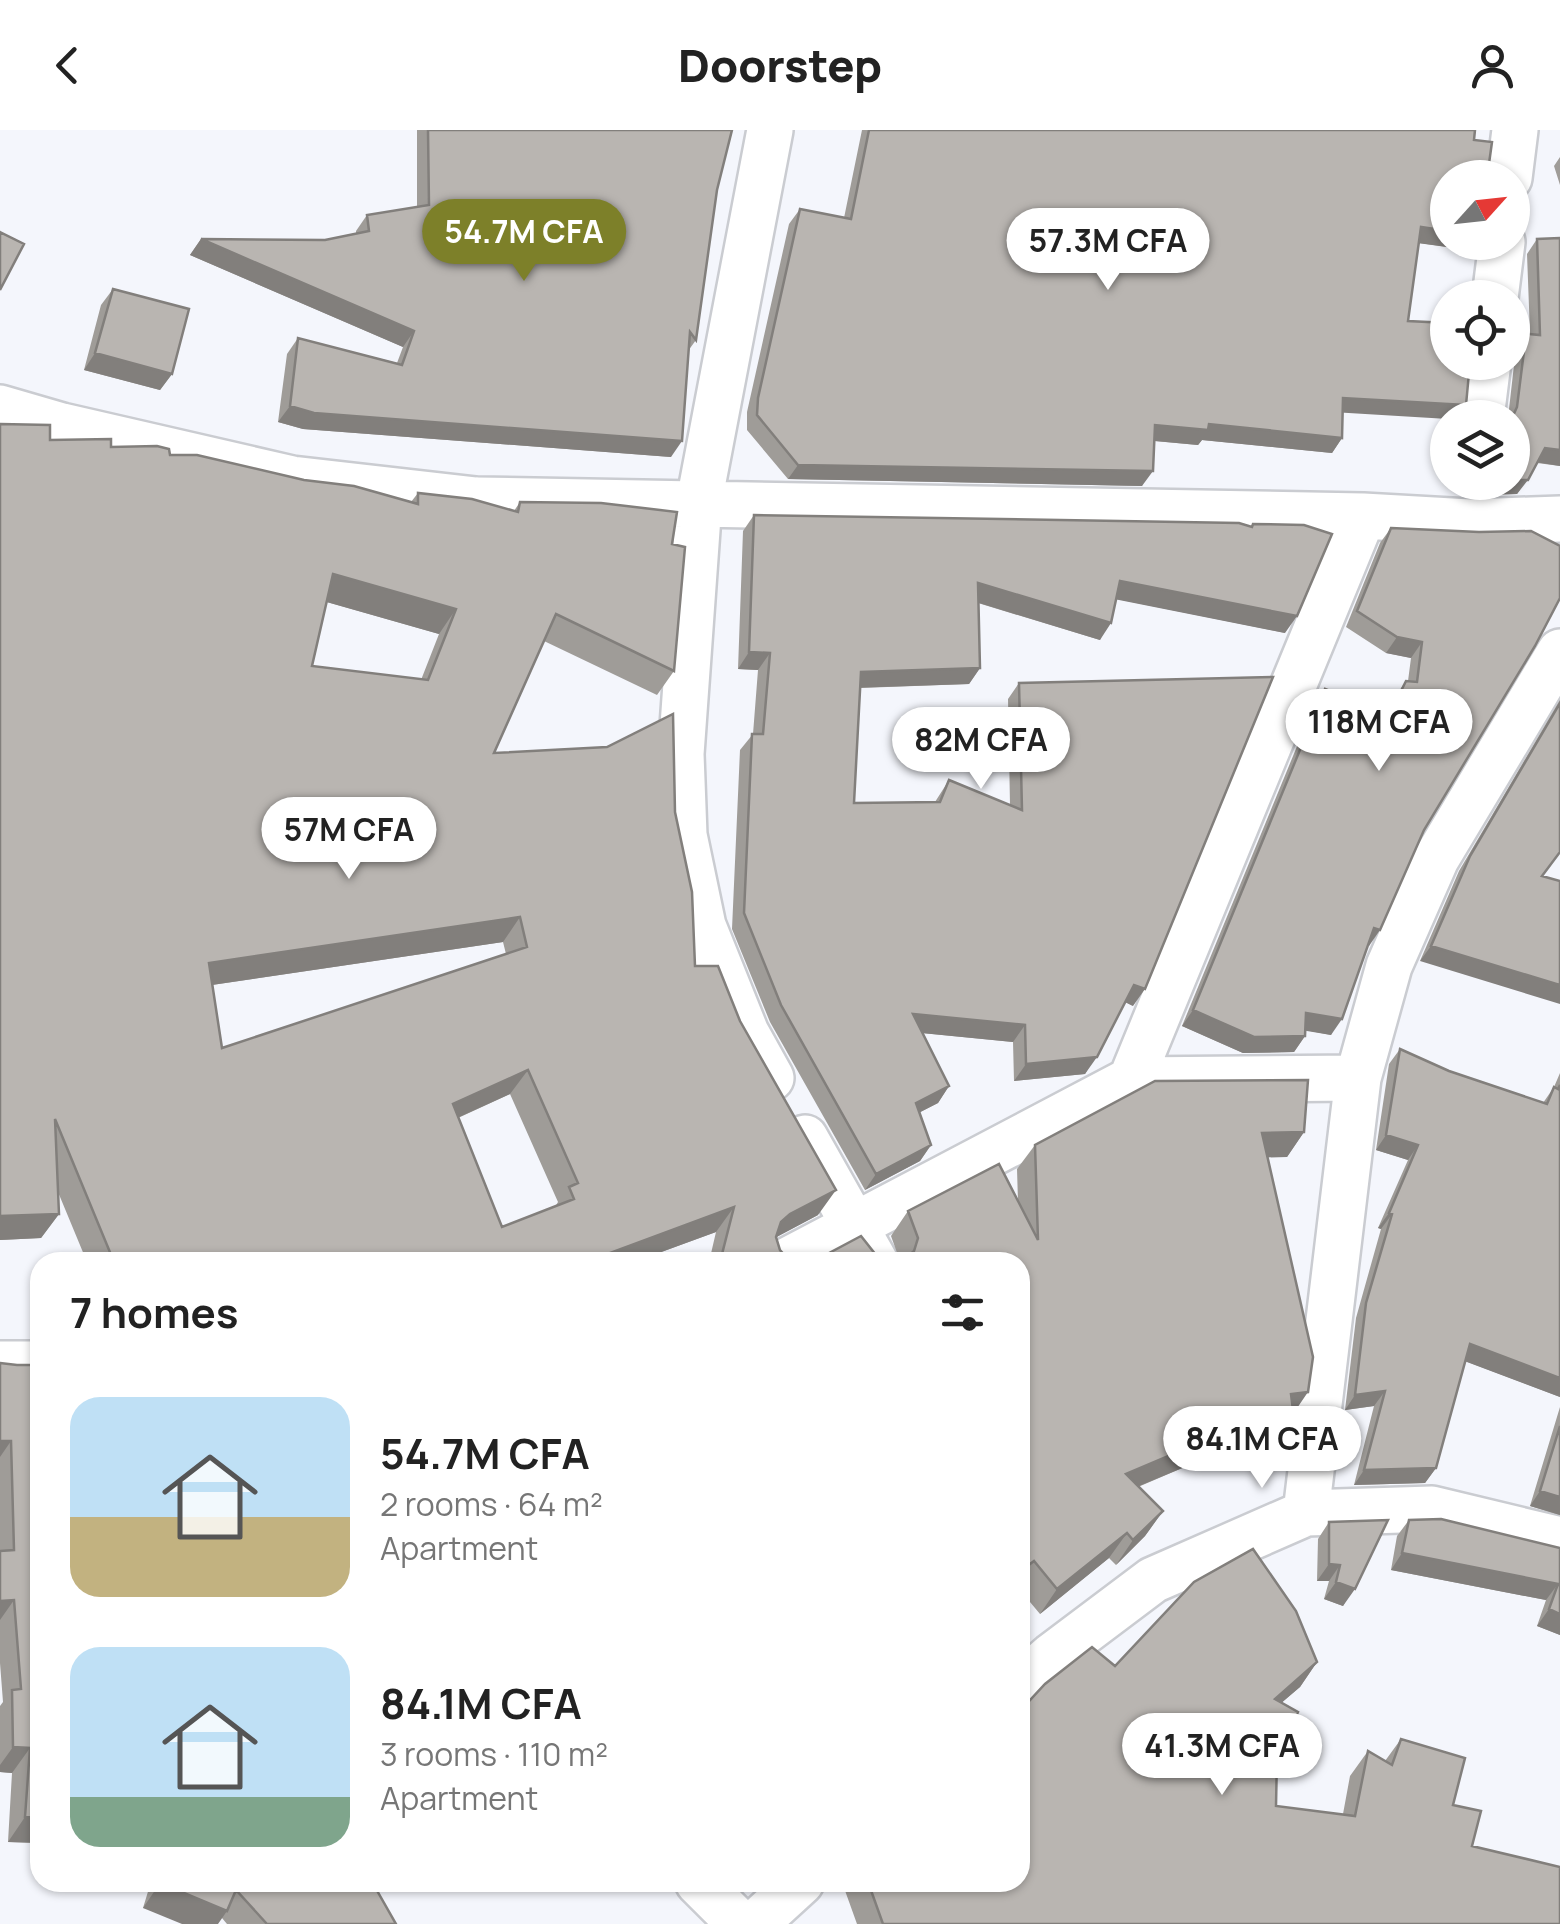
<!DOCTYPE html>
<meta charset="utf-8">
<style>
body{margin:0;font-family:Manrope,sans-serif;background:#f2f2f2;color:#222;height:100vh;display:flex;flex-direction:column;font-size:38px;white-space:nowrap}
*{box-sizing:border-box;margin:0}
p{font-size:32px;color:#767676}
.icon{flex:none;width:55px;height:55px;fill:none;stroke:currentColor;stroke-width:2;stroke-linecap:round;stroke-linejoin:round}
.map{position:relative;flex:1;overflow:hidden}
.sheet{position:absolute;left:30px;top:1122px;width:1000px;height:640px;display:flex;flex-direction:column;background:#fff;border-radius:30px;box-shadow:0 2px 8px #0004}
.sheet>*{flex:none}
.needle{width:65px;rotate:63deg}
.fabs{position:absolute;left:1430px;top:30px;display:grid;gap:20px}
.fabs a{display:grid;place-items:center;width:100px;height:100px;border-radius:50%;background:#fff;box-shadow:0 2px 8px #0004;font-size:50px}
.price{position:absolute;translate:-50% -85px;padding:0 22px;border-radius:35px;background:#fff;color:#222;font-size:32px;line-height:65px;filter:drop-shadow(0 2px 5px #0008)}
.price::after{content:'';position:absolute;left:50%;top:60px;width:30px;height:22px;margin-left:-15px;background:inherit;clip-path:polygon(0 0,100% 0,50% 100%)}
.price.on{background:#7d8029;color:#fff}
ul{padding:0;list-style:none}
li{display:flex;align-items:center;gap:30px;height:250px;padding:0 40px}
li span{display:grid;place-items:center;flex:none;width:280px;height:200px;border-radius:30px;color:#555}
li>.icon{margin-inline-start:auto}
span .icon{width:120px;height:120px;fill:#fffc;stroke-width:1}
li b{font-size:42px}
h2{display:flex;justify-content:space-between;align-items:center;height:120px;padding:0 40px;font-size:42px}
header{display:flex;justify-content:space-between;align-items:center;height:130px;padding:0 40px;background:#fff;font-size:45px;font-weight:800}
.map>svg:first-child{display:block}
.lines{fill:none;stroke-linecap:round;stroke-linejoin:round}
.street-casing{stroke:#caccd1;stroke-width:50}
.street{stroke:#fff;stroke-width:45}
.wall{fill:#9f9c98;fill-rule:evenodd}
.shaded-wall{fill:#827f7c}
.building{fill:#b9b5b1;stroke:#827f7c;stroke-width:2.5;fill-rule:evenodd}
</style>
<header><svg class="icon" aria-label="back" viewBox="0 0 24 24"><path d="M15 5l-7 7 7 7"/></svg>Doorstep<svg class="icon" aria-label="person" viewBox="0 0 24 24"><circle cx="12" cy="8" r="4"/><path d="M4 21q1-7 8-7t8 7"/></svg></header>
<div class="map">
<svg width="1560" height="1794" viewBox="0 0 1560 1794">
<rect width="100%" height="100%" fill="#f4f6fc"/>
<g class="lines">
<g class="street-casing">
<path id="street" d="M770,0L699,372L681,624L684,705L703,796L746,903L771,948
M1509,48L1515,0
M1495,168L1502,112
M0,278L62,296L292,349L476,370L1363,386L1469,392L1560,389
M1481,288L1488,232
M1131,950L1358,948
M805,1008L875,1132
M785,1132L1131,950L1363,386
M0,1234H40
M1306,1383L1358,948L1389,836L1436,729L1560,522
M1020,1554L1052,1526L1153,1450L1306,1383L1432,1379L1560,1410
M698,1752L740,1794
M755,1794L801,1752"/>
</g>
<use href="#street" class="street"/>
</g>
<path class="wall" d="M417,0H732L717,60L696,210L688,221L671,327L303,299L278,292L287,224L298,208L397,233L403,217L190,125L201,109L325,110L356,103V101L367,85L417,77Z
M862,0H1475L1448,112H1475L1469,120L1419,113L1342,283V308L1332,323L1202,310L1198,315L1154,311L1142,356L788,349L747,300V282L789,94L800,79L844,88Z
M1560,27V55L1554,36Z
M1560,108V336L1537,333L1517,364L1478,365L1480,352H1512V288H1508L1514,235L1512,213L1520,203L1530,204L1527,124L1537,109Z
M113,159L172,244L160,260L84,240L101,175Z
M0,294L50,310L170,325L411,372L418,363L514,381L520,372L672,414L674,541L657,565L544,511L494,623L675,682L695,836L818,1085L776,1107L780,1120L788,1129L798,1132H709L716,1102L634,1132H87L58,1062L59,1084L41,1108L0,1110ZM327,472L439,504L421,550L312,536ZM503,812L506,824L222,918L212,855ZM510,964L558,1072L555,1077L502,1097L458,988Z
M754,385L1251,396L1253,394L1285,503L1117,469L1100,510L978,473L980,538L969,554L860,558L854,673L935,672L949,650L1010,675L1008,569L1019,553L1133,876L1125,872L1085,944L1014,951L1013,912L922,903L949,956L938,973L920,982L931,1015L920,1031L865,1060L770,892L732,799L740,620L753,604L758,540L738,539L743,401Z
M1391,398L1479,402L1424,700L1368,815L1331,905L1305,900V906L1294,922L1243,923L1182,896L1314,575L1325,559L1386,584L1395,567L1406,551H1408L1411,528L1386,523L1346,497L1380,413Z
M1560,570V723L1420,831L1459,741Z
M1400,919L1449,941L1543,973L1554,957L1560,943V1267L1465,1231L1436,1338L1425,1353L1354,1355L1374,1276L1345,1280L1356,1188L1381,1099L1378,1098L1408,1030L1376,1020L1389,934Z
M1304,1002L1287,1027H1267L1294,1288L1276,1313L1198,1320L1187,1336L1138,1357L1163,1381L1145,1406L1116,1435L1109,1428L1040,1484L1020,1460V1132L900,1131L891,1106L908,1081L1018,1072L1017,1039L1035,1015Z
M0,1233L17,1235H40V1713L8,1712L12,1643L0,1642V1576L3,1572L0,1533Z
M1560,1277V1385L1530,1376Z
M1388,1390L1343,1476L1324,1469L1329,1451H1317L1318,1409L1329,1392Z
M1409,1390L1560,1418V1505L1537,1496L1546,1470L1391,1440L1397,1406Z
M1317,1532L1300,1557L1282,1572L1277,1626L1276,1676L1343,1684L1350,1646L1368,1621L1385,1631L1401,1609L1453,1675L1472,1716L1560,1794H857L843,1755L845,1752H1020L1115,1536Z
M118,1752H387L378,1762L396,1794H227L222,1788L143,1778L150,1755Z"/>
<path class="shaded-wall" d="M1421,97L1448,101V112H1475L1469,120L1410,112Z
M201,109L414,201L403,217L190,125Z
M95,223L172,244L160,260L84,240Z
M1343,268L1466,275L1457,288H1448V289L1332,282Z
M290,276L682,311L671,327L303,299L278,292Z
M1209,294L1342,308L1332,323L1202,310L1198,315L1145,310L1155,295Z
M1545,318L1560,320V336L1535,332Z
M798,335L1153,341L1142,356L788,349Z
M1512,350H1528L1517,364L1478,365L1487,352H1512Z
M333,444L456,479L439,504L316,469Z
M1120,451L1297,486L1285,503L1109,468Z
M978,453L1111,493L1100,510L966,469Z
M1397,507L1422,512L1411,528L1386,523Z
M749,522L770,523L758,540L738,539Z
M980,538L969,554L850,558L861,542Z
M520,787L503,812L191,858L209,833Z
M1374,798L1380,800L1369,816L1363,814Z
M1431,816L1560,855V874L1420,831Z
M1134,855L1145,859L1133,876L1123,871Z
M1193,880L1305,906L1294,922L1243,923L1182,896Z
M1306,883L1342,889L1331,905L1295,899Z
M913,884L1025,895L1013,912L901,901Z
M1097,927L1085,944L1014,951L1026,934Z
M528,940L510,964L435,998L453,974Z
M949,956L938,973L905,990L916,973Z
M1304,1002L1287,1027L1245,1028L1262,1003Z
M1386,1005L1418,1015L1408,1030L1376,1020Z
M931,1015L920,1031L865,1060L876,1044Z
M836,1060L818,1085L773,1109L781,1092L790,1084Z
M734,1077L716,1102L634,1132H586Z
M1389,1083L1392,1084L1381,1099L1378,1098Z
M59,1084L41,1108L0,1110V1086Z
M1470,1214L1560,1248V1267L1459,1229Z
M1385,1261L1374,1276L1345,1280L1355,1265Z
M1308,1262L1291,1287V1264Z
M1294,1288L1276,1313L1198,1320L1187,1336L1108,1369L1126,1344L1198,1297Z
M0,1311H11L0,1327Z
M1436,1338L1425,1353L1354,1355L1364,1340Z
M1540,1361L1560,1367V1385L1530,1376Z
M1163,1381L1145,1406L1116,1435L1133,1410Z
M1127,1403L1109,1428L1040,1484L1057,1459Z
M1402,1423L1558,1454L1546,1470L1391,1440Z
M1329,1434L1340,1435L1329,1451H1317Z
M1336,1452L1355,1459L1343,1476L1324,1469Z
M14,1470L0,1490V1471Z
M1549,1479L1560,1484V1505L1537,1496Z
M1317,1532L1300,1557L1258,1593L1275,1569Z
M13,1617L30,1618L12,1643L0,1642V1635Z
M25,1687L40,1688V1713L8,1712Z
M118,1752H152L150,1755Z
M380,1752H387L358,1782L375,1757Z
M160,1753L227,1781L218,1794H182L143,1778Z"/>
<path class="building" d="M428,0H732L717,60L696,210L690,202L682,311L314,283L290,276L298,208L402,235L414,201L201,109L325,110L369,101L367,85L429,75Z
M869,0H1475L1474,10L1492,12L1487,48H1448V101L1421,97L1408,191L1448,193V232H1470L1466,275L1343,268L1342,308L1209,294L1208,300L1155,295L1153,341L798,335L757,285L758,268L800,79L851,89Z
M0,102L24,114L0,160Z
M1560,108V320L1545,318L1528,350H1512V288L1517,277L1524,221L1520,203L1540,205L1537,109Z
M113,159L189,179L172,244L95,223Z
M0,294L50,295V310L111,309V317L157,316L169,319L170,325H197L304,350L354,356L418,374V363L472,369L518,382L520,372L601,373L677,382L672,414L685,417L674,541L556,484L494,623L607,617L673,584L675,682L692,762L695,836H718L740,891L836,1060L790,1084L781,1092L776,1107L780,1120L788,1129L798,1132H720L734,1077L586,1132H114L55,989L59,1084L0,1086ZM333,444L456,479L428,550L312,536ZM520,787L527,817L222,918L209,833ZM528,940L578,1053L569,1057L574,1069L502,1097L453,974Z
M754,385L1239,393L1252,397L1253,394L1304,395L1332,404L1297,486L1120,451L1111,493L978,453L980,538L861,542L854,673L940,672L949,650L1022,680L1019,553L1273,547L1145,859L1134,855L1097,927L1026,934L1025,895L913,884L949,956L916,973L931,1015L876,1044L781,875L744,783L752,604H763L770,523L749,522Z
M1391,398L1479,402L1531,401L1560,416V468L1535,516L1424,700L1380,800L1374,798L1342,889L1306,883L1305,906L1254,907L1193,880L1325,559L1389,585L1406,551L1417,552L1422,512L1397,507L1357,481Z
M1560,573V722L1542,746L1560,751V855L1431,816L1470,726Z
M1400,919L1449,941L1547,974L1554,957L1558,959L1560,955V1248L1470,1214L1436,1338L1364,1340L1385,1261L1355,1265L1366,1173L1392,1084L1389,1083L1418,1015L1386,1005Z
M1308,950L1304,1002L1262,1003L1313,1227L1308,1262L1291,1264L1294,1288L1198,1297L1204,1311L1126,1344L1163,1381L1133,1410L1127,1403L1057,1459L1034,1431L1030,1434L1020,1424V1132H896L904,1130L914,1121L918,1108L908,1081L999,1034L1038,1110L1035,1015L1155,951Z
M861,1106L880,1130L890,1132H805L814,1131Z
M0,1233L17,1235H40V1688L25,1687L30,1618L13,1617L12,1560L21,1559L14,1470L0,1471V1421L14,1420L11,1311H0Z
M1560,1296V1367L1540,1361Z
M1441,1389L1560,1418V1484L1549,1479L1558,1454L1402,1423L1409,1390Z
M1388,1390L1355,1459L1336,1452L1340,1435L1329,1434V1392Z
M1253,1419L1296,1481L1317,1532L1275,1569L1298,1582L1277,1626L1276,1676L1355,1686L1368,1621L1392,1635L1401,1609L1465,1628L1453,1675L1481,1681L1472,1716L1560,1737V1794H883L868,1752H1020V1581L1045,1554L1092,1517L1115,1536L1194,1452Z
M380,1752L375,1757L396,1794H267L236,1760L227,1781L160,1753Z"/>
</svg>
<div class="fabs">
<a><svg class="needle" viewBox="-14 -14 28 28"><path d="M0-13l5 13h-10z" fill="#e53935"/><path d="M0 13l5-13h-10z" fill="#767676"/></svg></a>
<a><svg class="icon" aria-label="locate" viewBox="0 0 24 24"><circle cx="12" cy="12" r="6"/><path d="M12 2v4M12 18v4M2 12h4M18 12h4"/></svg></a>
<a><svg class="icon" aria-label="layers" viewBox="0 0 24 24"><path d="M12 4l9 5-9 5-9-5zM3 14l9 5 9-5"/></svg></a>
</div>
<b class="price on" style="left:524px;top:154px">54.7M CFA</b>
<b class="price" style="left:1108px;top:163px">57.3M CFA</b>
<b class="price" style="left:1379px;top:644px">118M CFA</b>
<b class="price" style="left:981px;top:662px">82M CFA</b>
<b class="price" style="left:349px;top:752px">57M CFA</b>
<b class="price" style="left:1262px;top:1361px">84.1M CFA</b>
<b class="price" style="left:1222px;top:1668px">41.3M CFA</b>
<section class="sheet">
<h2>7 homes<svg class="icon" aria-label="filters" viewBox="0 0 24 24"><path d="M4 7h16M4 17h16"/><circle cx="9" cy="7" r="2"/><circle cx="15" cy="17" r="2"/></svg></h2>
<ul>
<li><span style="background:linear-gradient(#bfe0f5 60%,#c2b280 0)"><svg class="icon" aria-label="home" viewBox="0 0 24 24"><path d="M3 11l9-7 9 7M6 9v11h12V9"/></svg></span><div><b>54.7M CFA</b><p>2 rooms · 64 m²</p><p>Apartment</p></div></li>
<li><span style="background:linear-gradient(#bfe0f5 75%,#7fa58c 0)"><svg class="icon" aria-label="home" viewBox="0 0 24 24"><path d="M3 11l9-7 9 7M6 9v11h12V9"/></svg></span><div><b>84.1M CFA</b><p>3 rooms · 110 m²</p><p>Apartment</p></div></li>
</ul>
</section>
</div>
